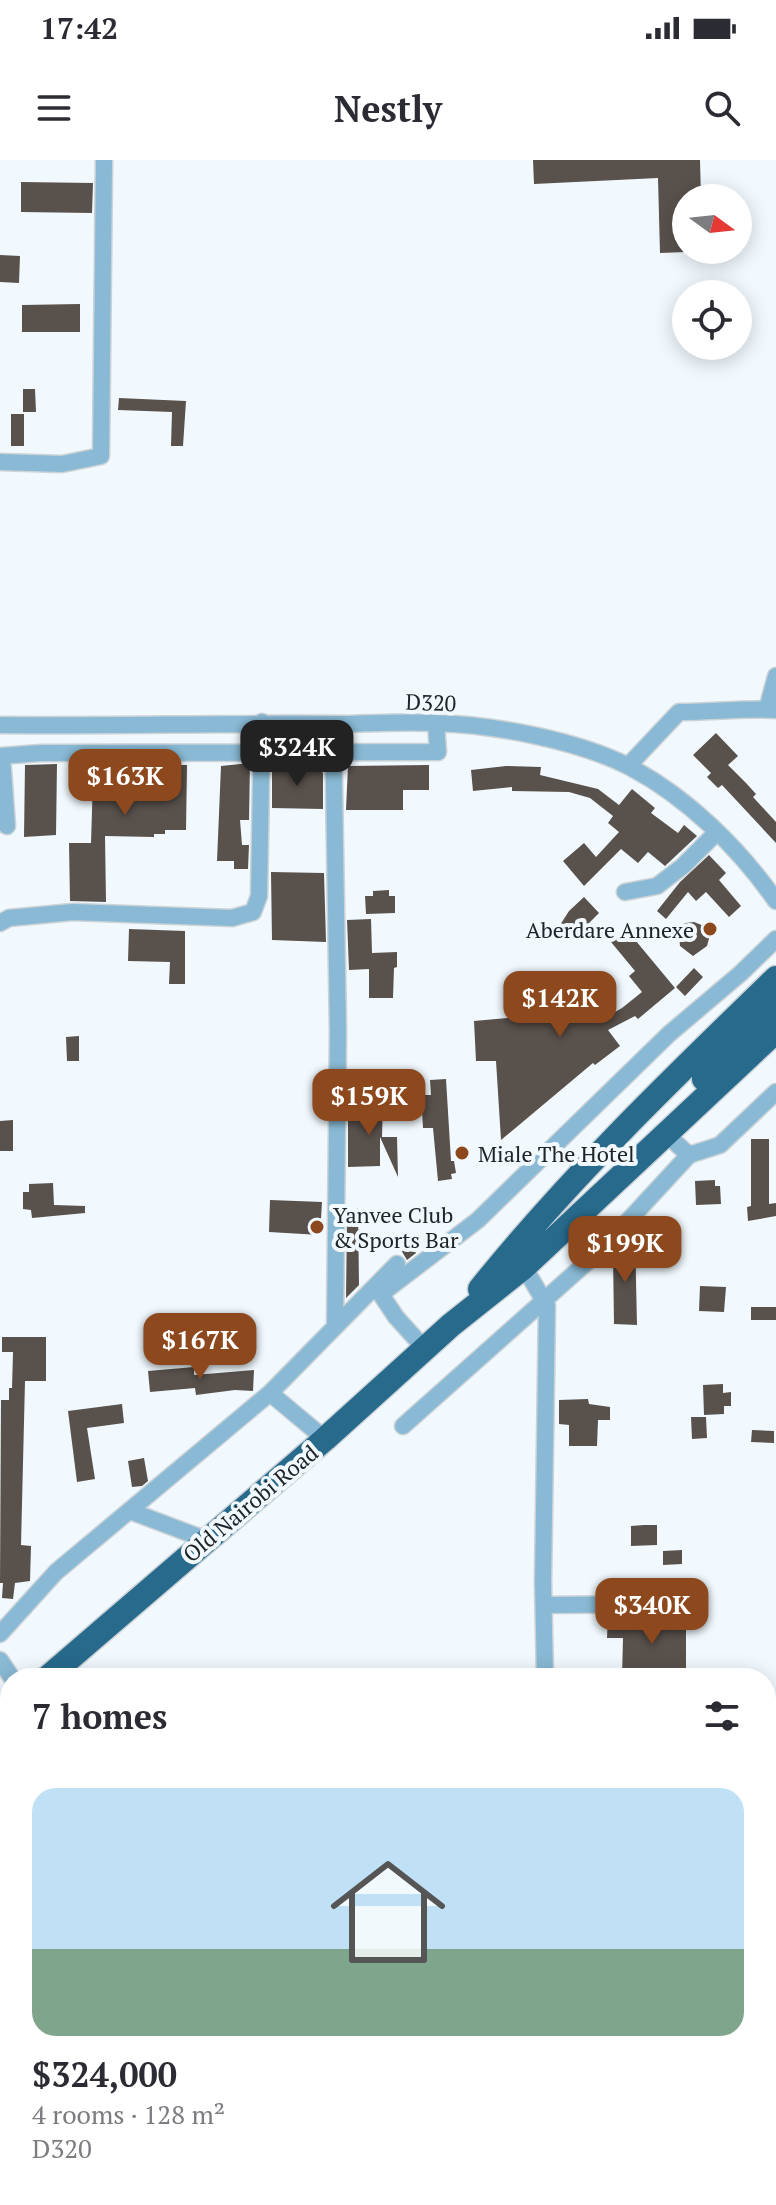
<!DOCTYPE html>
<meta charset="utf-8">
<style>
body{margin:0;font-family:"PT Serif",serif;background:#f7f7f7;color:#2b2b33;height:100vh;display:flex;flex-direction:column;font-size:30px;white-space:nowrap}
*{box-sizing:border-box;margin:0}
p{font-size:26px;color:#7c7c81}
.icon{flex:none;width:44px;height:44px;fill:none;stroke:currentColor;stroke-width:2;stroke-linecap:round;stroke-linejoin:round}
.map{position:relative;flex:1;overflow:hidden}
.side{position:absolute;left:0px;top:1508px;width:776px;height:538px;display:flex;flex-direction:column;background:#fff;border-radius:32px 32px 0 0;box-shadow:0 4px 20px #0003}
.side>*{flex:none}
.needle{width:52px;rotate:105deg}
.fabs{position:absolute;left:672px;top:24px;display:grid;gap:16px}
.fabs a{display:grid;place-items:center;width:80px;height:80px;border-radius:50%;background:#fff;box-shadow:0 4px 20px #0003;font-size:40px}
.price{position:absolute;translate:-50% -68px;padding:0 18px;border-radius:16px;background:#8d491d;color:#fff;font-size:26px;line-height:52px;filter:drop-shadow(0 2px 4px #0008)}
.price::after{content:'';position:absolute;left:50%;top:48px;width:24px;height:18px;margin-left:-12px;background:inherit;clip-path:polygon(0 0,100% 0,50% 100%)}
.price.active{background:#222;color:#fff}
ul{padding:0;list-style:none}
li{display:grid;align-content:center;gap:16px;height:424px;padding:0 32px}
li span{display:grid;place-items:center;height:248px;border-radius:24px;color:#555}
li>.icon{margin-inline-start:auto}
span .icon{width:144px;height:144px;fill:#fffc;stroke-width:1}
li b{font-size:34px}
h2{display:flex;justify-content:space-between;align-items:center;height:96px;padding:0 32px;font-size:34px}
.status{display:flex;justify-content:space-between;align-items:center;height:56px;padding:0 40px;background:#fff;direction:ltr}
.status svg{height:22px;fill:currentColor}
header{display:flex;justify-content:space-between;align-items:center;height:104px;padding:0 32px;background:#fff;font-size:36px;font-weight:800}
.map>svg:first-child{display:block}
.building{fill:#59514c}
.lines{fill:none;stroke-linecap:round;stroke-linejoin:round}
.minor-casing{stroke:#cbd3d7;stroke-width:19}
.highway-casing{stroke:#cbd3d7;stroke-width:27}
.minor{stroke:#89b9d4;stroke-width:16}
.highway{stroke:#276a8c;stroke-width:24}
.poi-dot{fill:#8d491d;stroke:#f1f9fe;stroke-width:3}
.labels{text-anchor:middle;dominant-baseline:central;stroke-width:8;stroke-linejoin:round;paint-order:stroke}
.street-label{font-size:22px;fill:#202426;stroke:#f1f9fe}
.poi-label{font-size:22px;fill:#202426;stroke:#f1f9fe;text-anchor:start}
</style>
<div class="status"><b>17:42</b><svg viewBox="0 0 49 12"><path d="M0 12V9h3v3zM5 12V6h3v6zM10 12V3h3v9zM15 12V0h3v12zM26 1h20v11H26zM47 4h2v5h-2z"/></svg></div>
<header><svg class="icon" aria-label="menu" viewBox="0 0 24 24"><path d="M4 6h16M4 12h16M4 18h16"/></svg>Nestly<svg class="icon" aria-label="search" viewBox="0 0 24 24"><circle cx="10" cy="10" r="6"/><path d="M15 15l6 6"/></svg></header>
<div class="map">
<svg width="776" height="2045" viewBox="0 0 776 2045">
<rect width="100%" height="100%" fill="#f1f9fe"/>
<path class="building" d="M533,0H700L701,38H686V92L660,93L658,18L534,24Z
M21,22L93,23L92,53L21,52Z
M0,95L20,96L19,123L0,122Z
M80,144V172H22V145Z
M23,229H35L36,252H23Z
M119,238L186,241L183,286H171L172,252L118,250Z
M11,254H24V286H11Z
M716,573L738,596L728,605L746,623L756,634L753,637L776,662V683L722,625L718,628L707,617L711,613L693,595Z
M250,603L249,660H240L242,685H249L248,709H234V701H217L221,606Z
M57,604L56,675L24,677L25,605Z
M82,605H187L186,670H165V674H154V677L105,676L106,742L70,741L69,683H91L93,618H82Z
M429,605V630H403V650H346L348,606Z
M506,606L541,607L540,615L598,629L619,645L632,629L655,648L651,653L678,673L684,665L697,676L665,706L648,692L638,703L621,689L584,726L563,701L584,683L596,697L619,672L608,663L613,656L590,638L569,632L512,631V627L473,631L471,610Z
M272,608H318L323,613V649L272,648Z
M709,695L726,713L719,720L741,746L729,757L706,732L696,741L688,732L666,759L657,751L680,722Z
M271,712L324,713L326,782L272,780Z
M389,730V736H395V753L366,754L365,736H373V731Z
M584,737L599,753L584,768L582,763L574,775L560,765L569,751Z
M371,759L372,793L397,792V807L394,808L393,838H369V809L349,810L347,760Z
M694,762L704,766L710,775L707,786L693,796L680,786L678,764Z
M129,769L185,771V824H169L170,802L128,801Z
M626,769L675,828L638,859L635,856L608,870L620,886L595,905L593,903L501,980L496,901H476L474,861L538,855V843L546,842L542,835L569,821L574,831L577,829L601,860L622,848L642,832L629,816L635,811L611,782Z
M694,808L703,817L685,836L676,827Z
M79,876V901H67L66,877Z
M446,919L451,1001H454L456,1013L451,1014L452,1019L438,1021L433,968H423L421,935H431L430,920Z
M387,934L398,935L397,952L385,951Z
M356,940L383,941L382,977H397L398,1017L380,977V1006L348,1007V961H356Z
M13,960V991H0V961Z
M751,979H769V1044L776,1043V1056L748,1061L747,1047L751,1046Z
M715,1020V1026H720L721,1044L696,1045L695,1021Z
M53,1023L54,1045L85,1046V1053L32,1058L31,1050L23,1049V1032H29V1024Z
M270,1040L322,1042L320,1075L269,1072Z
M358,1048L359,1125L346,1138L347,1057Z
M635,1075L637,1165L614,1164L613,1094L623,1083Z
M407,1079L416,1093L407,1100L398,1085Z
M700,1126L726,1127L724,1152L699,1151Z
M751,1147H776V1160H751Z
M2,1177H46V1221H25L21,1385L31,1386L30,1421L15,1423L13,1439L2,1438L3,1423H0L1,1240H9V1228H12L13,1192H2Z
M194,1207V1215L254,1210L253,1231L235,1230L196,1235L195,1228L150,1232L148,1211Z
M723,1224V1233L731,1232V1246H724V1254L704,1255L703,1225Z
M588,1239L589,1244L610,1247V1260H598L597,1286H569V1265L559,1264V1240Z
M122,1244L124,1263L87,1268L95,1319L77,1322L68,1251Z
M691,1257H706L707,1278L692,1279Z
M752,1270L774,1271V1283L751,1282Z
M144,1298L148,1321L142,1326L132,1327L128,1301Z
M644,1365H657V1385L631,1386V1366Z
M682,1390V1404L663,1405V1391Z
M674,1454H686V1518H622L623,1478H607L608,1456L622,1455L621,1460H653V1455Z"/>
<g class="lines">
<g class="minor-casing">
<path id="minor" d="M0,302L62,304L101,296L104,0
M767,549L776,516
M333,564L338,871L335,1167
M0,565C111,566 222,563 333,564C367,564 402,561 436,563C495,565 577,580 630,607C687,637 739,688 776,741
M0,596L41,593L438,592L436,563
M2,596L7,666
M628,606L679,552C712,552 743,548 776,550
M625,732L657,726L683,706L716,673
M0,763L9,758L73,752L232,758L253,752L259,736L262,562
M666,974L689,995L720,985L776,932
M524,1107L547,1146L543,1422L545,1518
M376,1127L396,1157L424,1188
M381,1134L478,1060L669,874L741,813L776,779
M270,1233L397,1104
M403,1266L604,1087L689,995
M130,1351L207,1380
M544,1445L670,1444
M0,1474L56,1412L270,1233L325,1279
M0,1500L12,1518
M0,1912H10
M766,1913H776
M125,2036V2045
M202,2036V2045
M726,2036V2045
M531,2045V2036
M578,2045V2036"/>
</g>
<g class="highway-casing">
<path id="highway" d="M704,919L776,841
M480,1129C570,1017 673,918 776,818
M47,1518L325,1279L451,1165L524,1107L776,871
M0,1558L10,1550"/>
</g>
<use href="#minor" class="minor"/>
<use href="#highway" class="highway"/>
</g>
<g class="poi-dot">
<circle cx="710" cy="769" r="8"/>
<circle cx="462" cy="993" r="8"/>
<circle cx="317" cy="1067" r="8"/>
</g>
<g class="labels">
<g class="street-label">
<text transform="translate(431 542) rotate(2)">D320</text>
<text transform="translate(250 1343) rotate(-40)">Old Nairobi Road</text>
</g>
<g class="poi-label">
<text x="694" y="769" text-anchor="end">Aberdare Annexe</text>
<text x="478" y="993">Miale The Hotel</text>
<text x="333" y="1054">Yanvee Club<tspan x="333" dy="25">&amp; Sports Bar</tspan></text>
</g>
</g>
</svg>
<div class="fabs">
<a><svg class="needle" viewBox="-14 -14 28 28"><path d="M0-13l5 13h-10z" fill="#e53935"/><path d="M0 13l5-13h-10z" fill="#7c7c81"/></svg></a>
<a><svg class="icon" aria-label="locate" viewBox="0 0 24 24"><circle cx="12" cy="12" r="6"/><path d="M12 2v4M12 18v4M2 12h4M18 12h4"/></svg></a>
</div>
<b class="price active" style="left:297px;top:628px">$324K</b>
<b class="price" style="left:125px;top:657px">$163K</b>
<b class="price" style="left:560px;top:879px">$142K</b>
<b class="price" style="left:369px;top:977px">$159K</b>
<b class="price" style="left:625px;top:1124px">$199K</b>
<b class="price" style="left:200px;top:1221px">$167K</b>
<b class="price" style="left:652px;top:1486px">$340K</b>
<section class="side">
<h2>7 homes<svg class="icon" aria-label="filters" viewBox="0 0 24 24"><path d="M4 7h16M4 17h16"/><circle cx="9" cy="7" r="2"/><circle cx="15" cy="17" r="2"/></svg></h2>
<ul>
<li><span style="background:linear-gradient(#bfe0f5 65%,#7fa58c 0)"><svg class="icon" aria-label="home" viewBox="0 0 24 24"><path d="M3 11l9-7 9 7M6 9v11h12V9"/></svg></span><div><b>$324,000</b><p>4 rooms · 128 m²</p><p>D320</p></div></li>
</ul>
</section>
</div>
